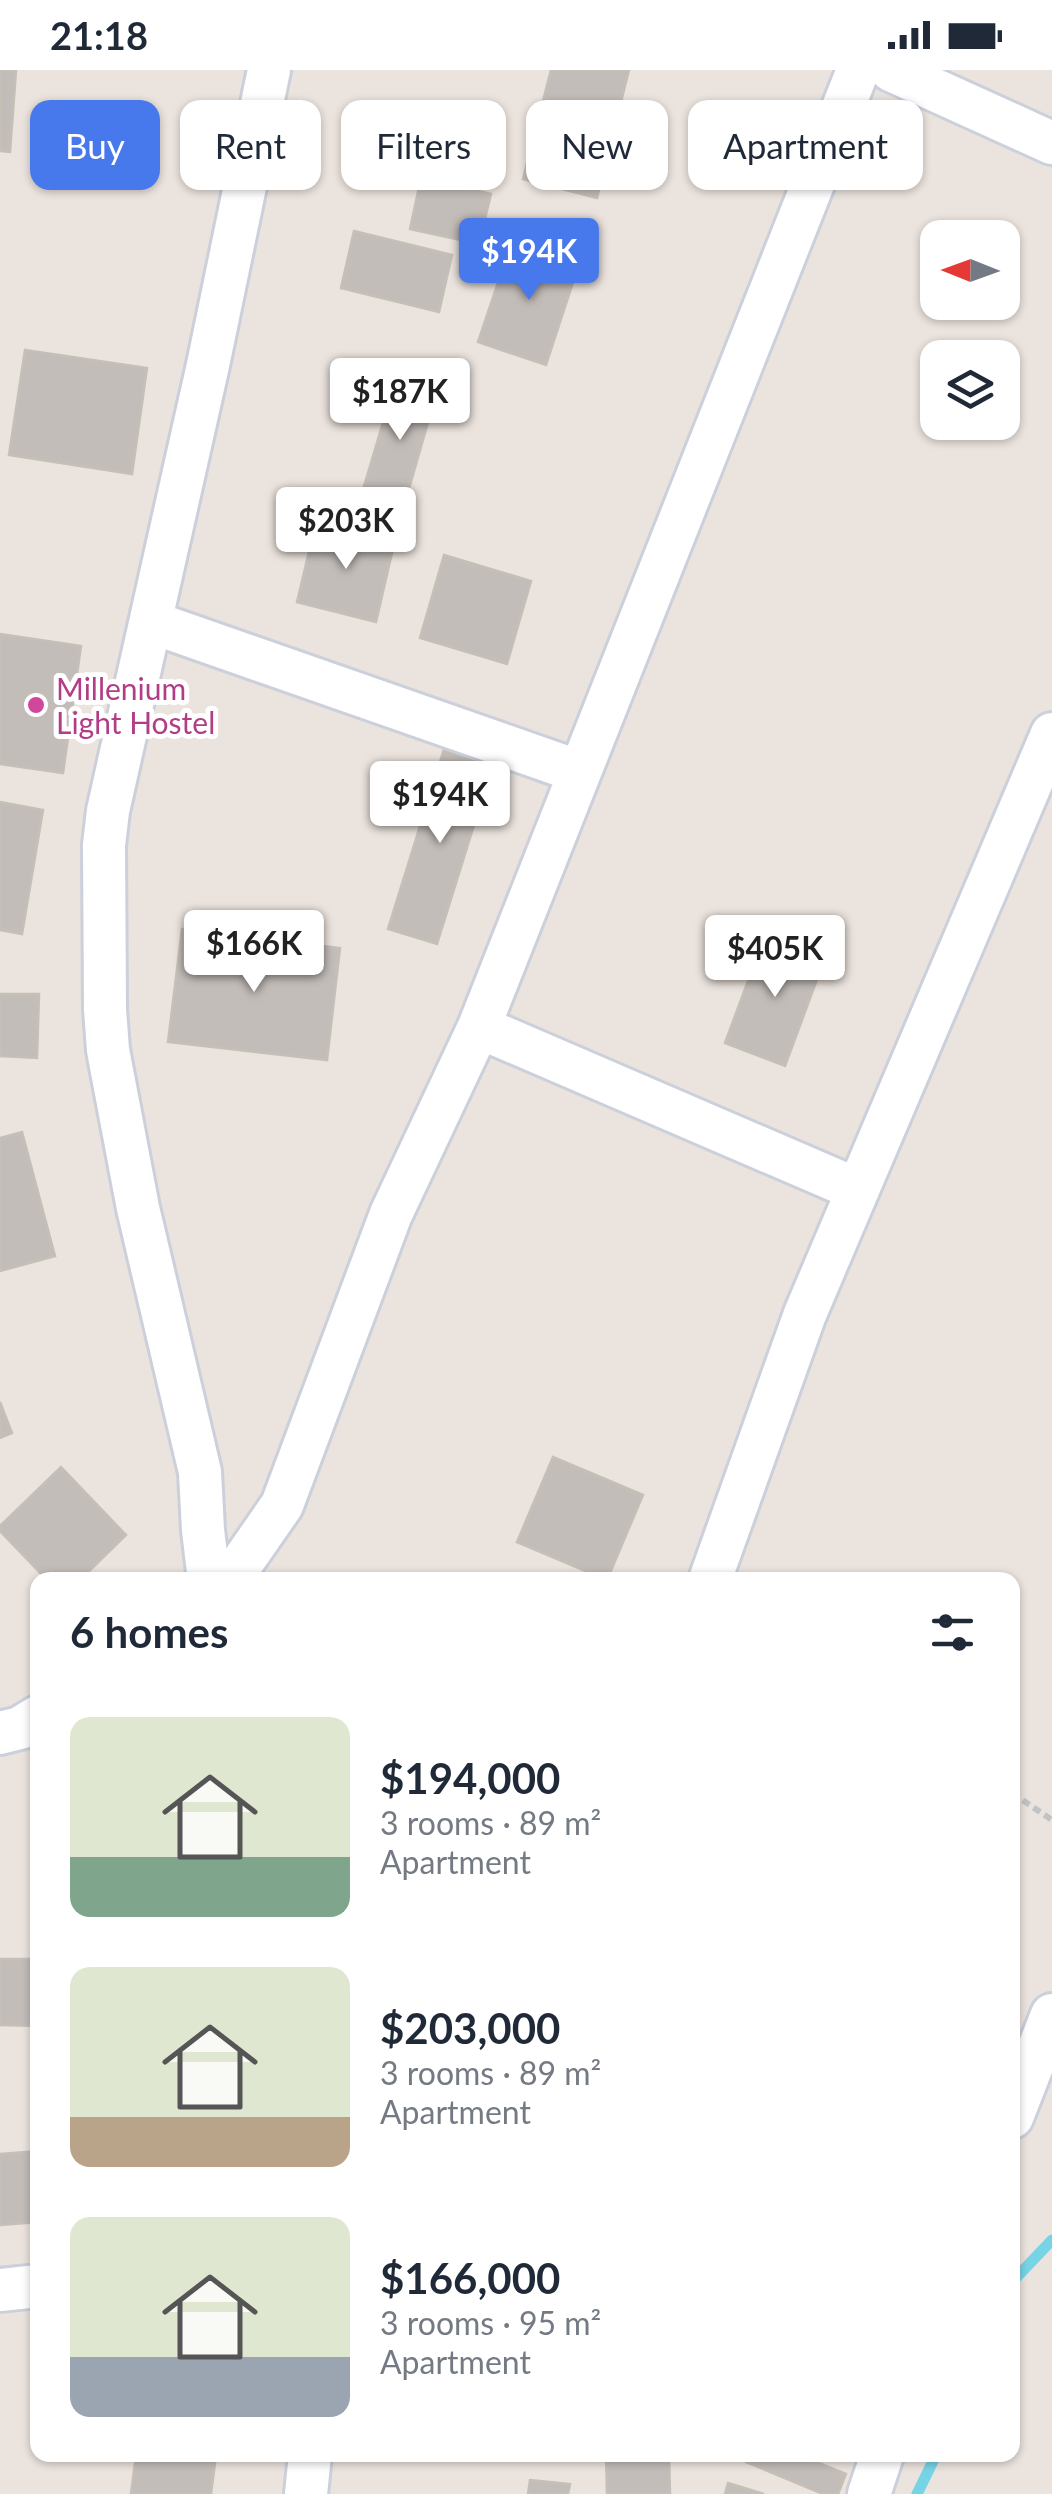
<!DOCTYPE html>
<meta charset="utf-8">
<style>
body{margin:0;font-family:Lato,sans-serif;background:#f2f2f3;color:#1f2937;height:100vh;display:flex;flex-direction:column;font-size:38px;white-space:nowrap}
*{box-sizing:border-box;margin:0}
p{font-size:32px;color:#747a83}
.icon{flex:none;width:55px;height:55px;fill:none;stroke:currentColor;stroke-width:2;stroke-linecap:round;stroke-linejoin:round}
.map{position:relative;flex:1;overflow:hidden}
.side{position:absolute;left:30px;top:1502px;width:990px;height:890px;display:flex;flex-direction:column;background:#fff;border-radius:20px;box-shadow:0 2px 8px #0004}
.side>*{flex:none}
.hud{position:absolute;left:30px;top:30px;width:992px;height:90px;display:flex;gap:20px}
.needle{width:65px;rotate:271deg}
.fabs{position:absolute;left:920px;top:150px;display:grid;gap:20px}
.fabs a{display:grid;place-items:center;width:100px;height:100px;border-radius:20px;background:#fff;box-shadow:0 2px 8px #0004;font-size:50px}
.price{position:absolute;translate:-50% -85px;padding:0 22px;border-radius:10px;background:#fff;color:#222;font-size:32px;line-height:65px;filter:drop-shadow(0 2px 5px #0008)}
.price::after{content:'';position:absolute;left:50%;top:60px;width:30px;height:22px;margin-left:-15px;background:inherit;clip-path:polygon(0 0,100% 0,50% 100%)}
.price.on{background:#4879ec;color:#fff}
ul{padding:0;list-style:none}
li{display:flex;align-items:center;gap:30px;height:250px;padding:0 40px}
li span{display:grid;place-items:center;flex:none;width:280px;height:200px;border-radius:20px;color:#555}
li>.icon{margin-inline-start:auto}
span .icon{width:120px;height:120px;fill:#fffc;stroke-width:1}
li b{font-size:42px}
h2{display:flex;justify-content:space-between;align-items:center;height:120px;padding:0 40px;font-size:42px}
.pill{padding:0 35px;border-radius:20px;background:#fff;box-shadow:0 2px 8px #0004;font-size:35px;line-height:90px}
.pill.on{background:#4879ec;color:#fff}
.status{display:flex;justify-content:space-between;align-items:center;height:70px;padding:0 50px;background:#fff;direction:ltr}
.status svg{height:28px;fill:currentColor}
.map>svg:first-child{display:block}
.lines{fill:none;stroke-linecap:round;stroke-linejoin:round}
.stream{stroke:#77d4e6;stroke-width:11}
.building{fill:#c3bdb9;stroke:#c6bfb7;stroke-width:2.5}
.minor-casing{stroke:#cbd0db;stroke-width:48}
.path{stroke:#c3c3c3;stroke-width:6;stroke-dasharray:8 5;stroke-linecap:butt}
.minor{stroke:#fff;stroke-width:42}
.hotel-dot{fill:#d1479c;stroke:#fff;stroke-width:4}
.labels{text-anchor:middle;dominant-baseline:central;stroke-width:10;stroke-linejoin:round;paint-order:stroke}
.hotel-label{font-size:30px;fill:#b23c85;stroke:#fff;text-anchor:start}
</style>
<div class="status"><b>21:18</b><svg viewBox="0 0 49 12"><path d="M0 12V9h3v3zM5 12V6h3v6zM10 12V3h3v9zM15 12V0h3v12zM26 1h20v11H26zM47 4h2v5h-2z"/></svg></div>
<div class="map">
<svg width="1052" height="2424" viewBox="0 0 1052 2424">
<rect width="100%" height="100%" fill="#ebe3dd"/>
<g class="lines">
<path class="stream" d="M1012,2212L1052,2170
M917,2424L936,2385"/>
</g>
<path class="building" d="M0,0L16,1L10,82L0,81Z
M551,0H629L597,128L523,109Z
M421,108L491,124L479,174L410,159Z
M354,161L452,185L439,242L341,218Z
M512,171L579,194L546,295L478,272Z
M25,280L147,298L132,404L9,385Z
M396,309L437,321L404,436L362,423Z
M316,452L395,470L376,552L297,532Z
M444,485L531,511L507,594L420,568Z
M0,564L81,576L63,703L0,694Z
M444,679L493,694L437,874L388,859Z
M0,732L43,740L22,864L0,860Z
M182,859L340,878L327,990L168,972Z
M765,865L825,888L785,996L725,973Z
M0,924H39L37,988L0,986Z
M22,1062L55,1186L0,1201V1068Z
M0,1332L12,1363L0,1368Z
M553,1387L643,1425L607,1510L517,1472Z
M61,1397L126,1465L80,1510H47L0,1461V1456Z
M0,1889H38V1956L0,1955Z
M38,2081V2152L0,2155V2084Z
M136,2385H216L211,2424H131Z
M606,2385H669L670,2424H607Z
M749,2385H799L846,2404L838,2424H823L746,2392Z
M530,2410L570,2414L568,2424H528Z
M728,2413L764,2424H725Z"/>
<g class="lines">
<g class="minor-casing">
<path id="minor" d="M891,0L1052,73
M151,552L580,702
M479,957L858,1120
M209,1510L203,1460L200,1402L138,1138L108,980L105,939L104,775L108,741L208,295L269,0
M230,1510L282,1435L391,1144L479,957L858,0
M710,1510L805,1244L1052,664
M0,1663L20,1658L38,1647
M1012,2047L1052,1945
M0,2220L38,2216
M306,2424L310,2385
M869,2424L882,2385"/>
</g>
<path class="path" d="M1012,1723L1052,1750"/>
<use href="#minor" class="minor"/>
</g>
<circle class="hotel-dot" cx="36" cy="635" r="10"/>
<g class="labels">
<g class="hotel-label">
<text x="56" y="618">Millenium<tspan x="56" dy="34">Light Hostel</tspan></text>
</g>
</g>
</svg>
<div class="fabs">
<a><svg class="needle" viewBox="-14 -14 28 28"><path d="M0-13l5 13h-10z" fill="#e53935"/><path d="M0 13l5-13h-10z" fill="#747a83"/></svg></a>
<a><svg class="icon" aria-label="layers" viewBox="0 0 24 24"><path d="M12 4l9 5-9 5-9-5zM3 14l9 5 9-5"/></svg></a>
</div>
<b class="price on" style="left:529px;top:233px">$194K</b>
<b class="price" style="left:400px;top:373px">$187K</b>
<b class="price" style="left:346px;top:502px">$203K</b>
<b class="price" style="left:440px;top:776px">$194K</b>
<b class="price" style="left:254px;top:925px">$166K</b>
<b class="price" style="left:775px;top:930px">$405K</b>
<div class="hud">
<a class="pill on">Buy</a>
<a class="pill">Rent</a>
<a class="pill">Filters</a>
<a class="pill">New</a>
<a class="pill">Apartment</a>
</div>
<section class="side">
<h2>6 homes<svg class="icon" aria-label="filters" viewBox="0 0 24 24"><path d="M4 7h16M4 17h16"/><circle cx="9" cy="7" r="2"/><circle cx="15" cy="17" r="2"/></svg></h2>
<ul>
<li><span style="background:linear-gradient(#dfe7d0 70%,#7fa58c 0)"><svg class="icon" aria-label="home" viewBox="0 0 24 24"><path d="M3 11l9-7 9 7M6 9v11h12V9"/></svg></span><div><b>$194,000</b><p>3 rooms · 89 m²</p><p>Apartment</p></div></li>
<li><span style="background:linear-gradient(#dfe7d0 75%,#b9a48a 0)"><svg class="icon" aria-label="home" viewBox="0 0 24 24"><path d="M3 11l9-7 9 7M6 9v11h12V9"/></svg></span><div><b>$203,000</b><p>3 rooms · 89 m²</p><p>Apartment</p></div></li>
<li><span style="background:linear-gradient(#dfe7d0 70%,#9aa5b1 0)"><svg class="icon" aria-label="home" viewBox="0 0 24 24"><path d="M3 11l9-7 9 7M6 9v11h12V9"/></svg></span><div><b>$166,000</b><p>3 rooms · 95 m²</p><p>Apartment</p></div></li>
</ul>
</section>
</div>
